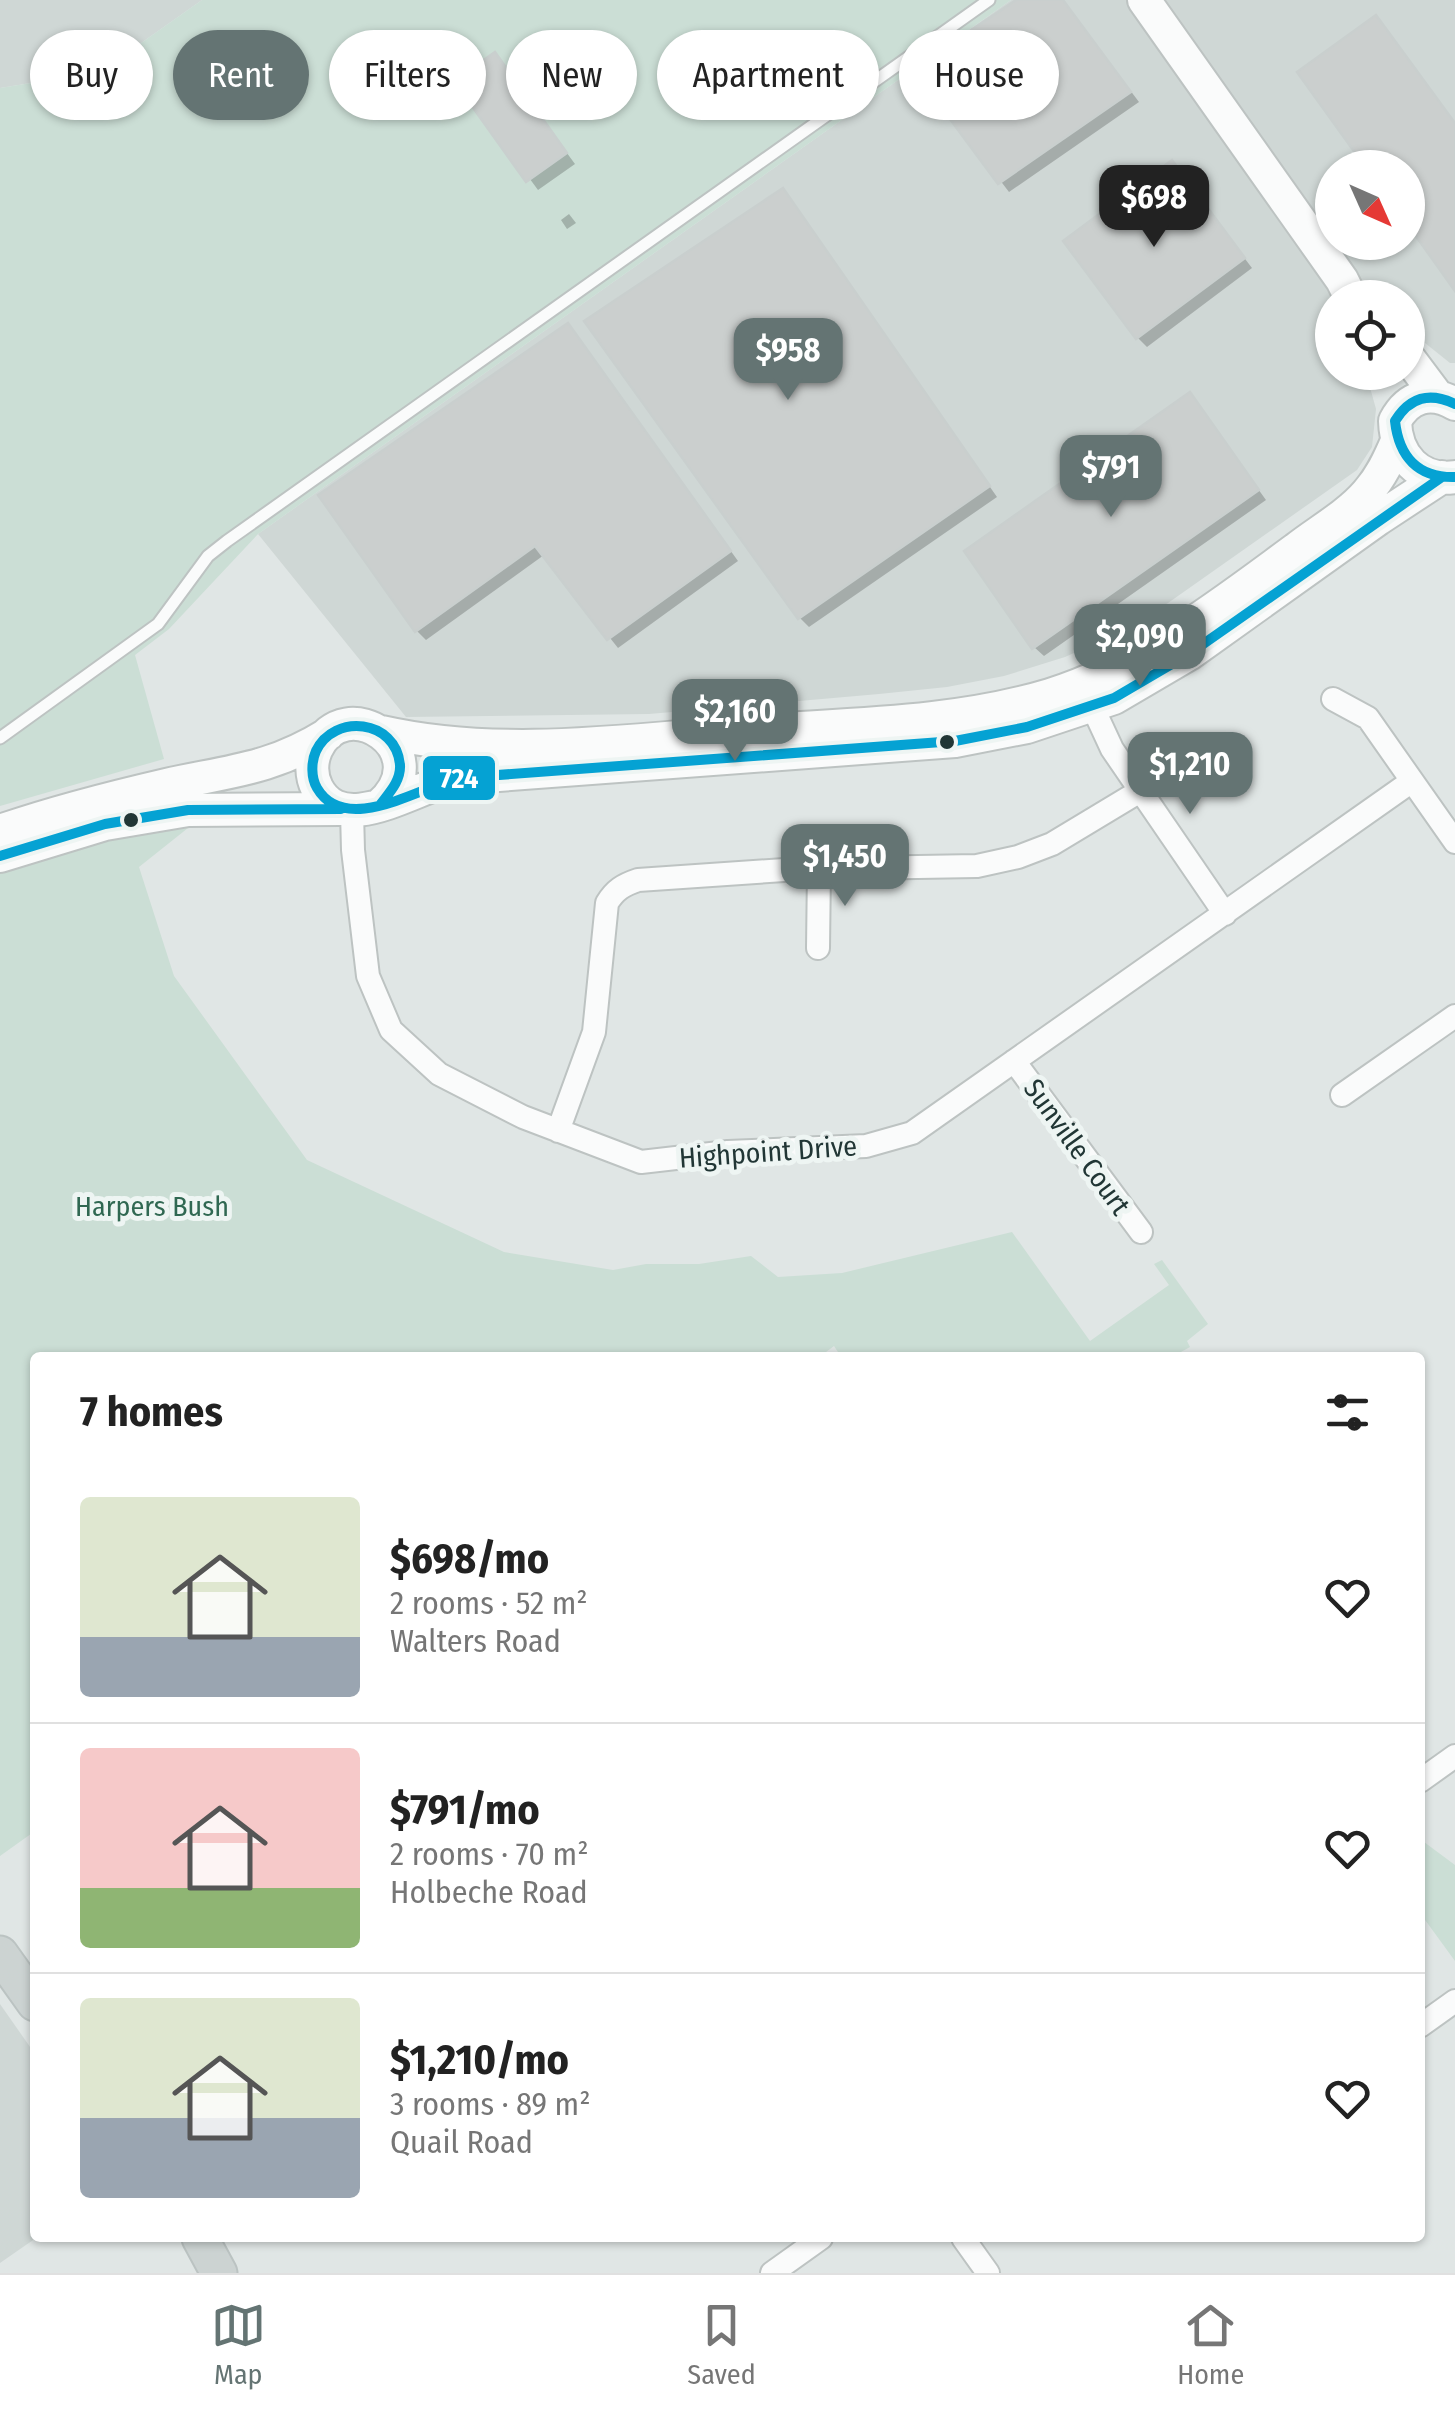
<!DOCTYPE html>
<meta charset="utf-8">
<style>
body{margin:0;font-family:"Fira Sans Condensed",sans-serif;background:#f2f2f2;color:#222;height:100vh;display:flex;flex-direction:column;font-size:38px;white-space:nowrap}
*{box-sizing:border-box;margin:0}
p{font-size:32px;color:#767676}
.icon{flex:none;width:55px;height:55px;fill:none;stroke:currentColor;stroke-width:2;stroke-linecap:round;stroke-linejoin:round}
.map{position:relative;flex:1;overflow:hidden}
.details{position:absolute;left:30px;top:1352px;width:1395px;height:890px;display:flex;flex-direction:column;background:#fff;border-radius:10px;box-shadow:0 2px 8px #0004}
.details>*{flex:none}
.top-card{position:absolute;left:30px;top:30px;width:1395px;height:90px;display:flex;gap:20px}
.needle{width:65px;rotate:135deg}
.buttons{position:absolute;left:1315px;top:150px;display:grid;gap:20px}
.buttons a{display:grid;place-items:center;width:110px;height:110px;border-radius:50%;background:#fff;box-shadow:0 2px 8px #0004;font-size:50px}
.price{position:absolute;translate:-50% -85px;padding:0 22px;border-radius:20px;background:#647473;color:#fff;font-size:32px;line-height:65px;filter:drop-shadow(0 2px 5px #0008)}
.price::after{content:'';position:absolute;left:50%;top:60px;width:30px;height:22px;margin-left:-15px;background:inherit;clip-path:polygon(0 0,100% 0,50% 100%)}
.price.on{background:#222;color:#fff}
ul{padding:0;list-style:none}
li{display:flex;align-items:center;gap:30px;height:250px;padding:0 50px}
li+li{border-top:2px solid #e0e0e0}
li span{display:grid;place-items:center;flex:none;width:280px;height:200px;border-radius:10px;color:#555}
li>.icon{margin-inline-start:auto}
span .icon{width:120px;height:120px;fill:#fffc;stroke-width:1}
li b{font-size:42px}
h2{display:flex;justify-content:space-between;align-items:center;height:120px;padding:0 50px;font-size:42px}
.chip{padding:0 35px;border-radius:45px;background:#fff;box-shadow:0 2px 8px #0004;font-size:35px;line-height:90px}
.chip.on{background:#647473;color:#fff}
.menu{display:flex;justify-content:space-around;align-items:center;height:140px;border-top:2px solid #e0e0e0;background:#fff;font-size:28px;color:#767676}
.menu a{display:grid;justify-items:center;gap:5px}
.menu .on{color:#647473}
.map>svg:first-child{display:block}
.built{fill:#cfd7d5;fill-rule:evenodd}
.green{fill:#cbded5}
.shadow{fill:#0003}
.building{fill:#cbcfce;stroke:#c9cfce;stroke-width:2.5}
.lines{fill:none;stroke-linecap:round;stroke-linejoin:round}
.lane-casing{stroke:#bdc3c2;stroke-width:15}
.street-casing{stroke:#bdc3c2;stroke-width:26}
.secondary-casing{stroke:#bdc3c2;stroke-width:36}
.primary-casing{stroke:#bbc3c2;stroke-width:39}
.lane{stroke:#fafbfb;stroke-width:11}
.street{stroke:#fafbfb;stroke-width:22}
.secondary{stroke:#fafbfb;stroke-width:32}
.primary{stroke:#ccd3d2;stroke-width:35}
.bus-1-casing{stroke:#eef5f3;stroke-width:18}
.bus-1{stroke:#05a2d3;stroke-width:10}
.bus-dot{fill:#213635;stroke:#eef5f3;stroke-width:4}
.labels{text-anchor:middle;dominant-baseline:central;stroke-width:10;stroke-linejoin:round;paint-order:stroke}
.street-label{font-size:28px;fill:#213635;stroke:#eef5f3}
.park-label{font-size:28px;fill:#306852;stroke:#eef5f3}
.line-badge{stroke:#eef5f3;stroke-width:4}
.badge-label{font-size:28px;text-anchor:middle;font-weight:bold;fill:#fff}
</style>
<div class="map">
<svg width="1455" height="2273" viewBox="0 0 1455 2273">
<rect width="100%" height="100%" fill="#e0e6e5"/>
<path class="built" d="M0,0H202L134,48L62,78L0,88Z
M1011,0H1455V363H1450L1420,339L1408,322V298H1332V372L1366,373L1376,409L1372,447L1357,470L1168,603L1118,633L1065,657L1004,676L947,687L879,694L649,714L406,717L258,534ZM1332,168H1408V242H1332Z
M0,2004L35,2054L36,2238L0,2263Z"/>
<path class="green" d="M202,0H1011L258,534L169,629L135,655L164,759L0,806V88L62,78L134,48Z
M188,828L139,867L174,976L307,1160L504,1252L613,1270L646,1264H699L751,1256L778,1277L842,1273L1012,1232L1090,1341L1169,1285L1154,1264L1162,1260L1208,1324L1187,1341L1190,1347L1170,1358H842L834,1346L818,1358H35V1831L0,1856V873L101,841Z
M1420,1839L1455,1865V1961L1420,1913Z"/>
<path class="shadow" d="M1021,0H1062L1139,102L1009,192L916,70Z
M495,55L575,164L538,190L458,81Z
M1172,163L1252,268L1147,347L1138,338Z
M783,191L997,497L809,627L800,618Z
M569,214L576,223L567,229L561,220Z
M568,326L738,561L618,648L544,555L426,640L416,630Z
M1190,395L1266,500L1044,656L1034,647Z"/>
<path class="building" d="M1016,0H1063L1131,92L998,184L913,69Z
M1376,15L1455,123V291L1408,225V168H1366L1297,72Z
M495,52L567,153L526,182L454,81Z
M1172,160L1245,258L1136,339L1063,241Z
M783,188L990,486L798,619L584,321Z
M568,323L731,551L607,640L535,546L415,632L318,495Z
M1190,392L1259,490L1032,649L964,551Z"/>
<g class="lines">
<g class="lane-casing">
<path id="lane" d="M0,738L158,624L208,556L227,541L989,0"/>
</g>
<g class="street-casing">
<path id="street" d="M1333,699L1368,718L1455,842
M1093,708L1112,749L1225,914
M352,812L353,850L368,976L391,1030L439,1074L523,1117L641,1162L728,1152L866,1146L912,1133L1412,781
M818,948L819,869
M1014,1061L1141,1232
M1342,1095L1455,1016
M558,1131L594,1032L607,903C615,890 623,885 638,880L799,869L977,866L1018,857L1052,844L1140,791
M1420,1781L1455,1756
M1420,2026L1455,2001
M963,2238L988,2273
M772,2273L821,2238"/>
</g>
<g class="secondary-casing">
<path id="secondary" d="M1144,0L1342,280L1351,298
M1408,357L1438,397
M1455,404C1431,390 1408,396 1395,421C1396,456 1419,482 1455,477
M382,732C502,759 629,740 751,731C850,724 954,724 1050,695C1141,667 1221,604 1296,549C1319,531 1348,515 1367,493C1381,477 1389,460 1397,441
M380,805C441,751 344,687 316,750C311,762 311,776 317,788C344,840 418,784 458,778L955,741L1027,727L1114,698L1189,654L1378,519L1442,477
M0,831C55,812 110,798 166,785C229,771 270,770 328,734
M0,856L105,824L188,810L341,809"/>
</g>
<g class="primary-casing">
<path id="primary" d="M0,1954L35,2003
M200,2238L219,2273"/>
</g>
<use href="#lane" class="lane"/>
<use href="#street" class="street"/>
<use href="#secondary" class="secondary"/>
<use href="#primary" class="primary"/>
<g class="bus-1-casing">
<path id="bus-1" d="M1455,404C1430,392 1410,397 1395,421C1399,457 1418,478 1455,477
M380,805C389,793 401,781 400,765C396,719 334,713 316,751C311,762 311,778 317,788C345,836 419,788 458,778L955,741L1027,727L1114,698L1189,654L1442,477
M0,856L105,824L188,810L341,809"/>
</g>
<use href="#bus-1" class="bus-1"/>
</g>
<g class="bus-dot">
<circle cx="947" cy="742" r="9"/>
<circle cx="131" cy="820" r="9"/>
</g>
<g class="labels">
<g class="street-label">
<text transform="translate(1077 1147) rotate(54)">Sunville Court</text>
<text transform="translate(768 1152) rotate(-4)">Highpoint Drive</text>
</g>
<g class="park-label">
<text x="152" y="1206">Harpers Bush</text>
</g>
</g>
<rect class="line-badge" x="421" y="754" width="76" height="48" rx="10" fill="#05a2d3"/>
<g class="badge-label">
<text x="459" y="788">724</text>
</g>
</svg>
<div class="buttons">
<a><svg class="needle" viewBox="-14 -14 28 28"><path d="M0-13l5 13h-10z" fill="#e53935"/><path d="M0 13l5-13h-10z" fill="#767676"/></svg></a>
<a><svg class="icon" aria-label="locate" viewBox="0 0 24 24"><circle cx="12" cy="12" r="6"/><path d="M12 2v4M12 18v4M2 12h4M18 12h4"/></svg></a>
</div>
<b class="price on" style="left:1154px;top:250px">$698</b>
<b class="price" style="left:788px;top:403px">$958</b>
<b class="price" style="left:1111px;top:520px">$791</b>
<b class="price" style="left:1140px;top:689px">$2,090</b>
<b class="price" style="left:735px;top:764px">$2,160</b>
<b class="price" style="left:1190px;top:817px">$1,210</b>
<b class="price" style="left:845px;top:909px">$1,450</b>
<div class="top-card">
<a class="chip">Buy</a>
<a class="chip on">Rent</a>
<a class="chip">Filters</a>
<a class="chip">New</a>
<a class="chip">Apartment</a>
<a class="chip">House</a>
</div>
<section class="details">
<h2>7 homes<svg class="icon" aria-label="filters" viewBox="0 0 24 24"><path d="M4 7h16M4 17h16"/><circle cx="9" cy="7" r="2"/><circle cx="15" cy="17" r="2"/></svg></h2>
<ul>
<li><span style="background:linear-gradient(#dfe7d0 70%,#9aa5b1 0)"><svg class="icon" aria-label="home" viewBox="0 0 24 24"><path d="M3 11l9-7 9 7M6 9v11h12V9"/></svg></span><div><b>$698/mo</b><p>2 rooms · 52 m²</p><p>Walters Road</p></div><svg class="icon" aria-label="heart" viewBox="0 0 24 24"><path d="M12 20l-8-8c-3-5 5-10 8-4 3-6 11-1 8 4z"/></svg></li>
<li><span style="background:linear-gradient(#f6c9c9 70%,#8fb573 0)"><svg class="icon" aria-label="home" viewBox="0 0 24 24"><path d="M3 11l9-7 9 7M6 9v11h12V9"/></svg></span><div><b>$791/mo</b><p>2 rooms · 70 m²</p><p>Holbeche Road</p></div><svg class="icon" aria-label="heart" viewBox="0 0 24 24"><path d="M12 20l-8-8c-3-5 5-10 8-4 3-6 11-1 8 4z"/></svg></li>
<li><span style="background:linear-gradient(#dfe7d0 60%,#9aa5b1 0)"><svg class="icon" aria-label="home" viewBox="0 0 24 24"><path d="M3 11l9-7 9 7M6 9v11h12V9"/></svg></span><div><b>$1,210/mo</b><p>3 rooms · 89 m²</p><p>Quail Road</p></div><svg class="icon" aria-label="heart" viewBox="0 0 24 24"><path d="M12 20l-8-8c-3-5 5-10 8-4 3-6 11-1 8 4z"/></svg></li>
</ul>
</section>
</div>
<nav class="menu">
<a class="on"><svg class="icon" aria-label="map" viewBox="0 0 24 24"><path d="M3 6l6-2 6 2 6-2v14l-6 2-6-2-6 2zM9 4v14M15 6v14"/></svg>Map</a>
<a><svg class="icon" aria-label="saved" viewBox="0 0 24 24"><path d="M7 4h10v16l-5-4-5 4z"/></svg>Saved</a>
<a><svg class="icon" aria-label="home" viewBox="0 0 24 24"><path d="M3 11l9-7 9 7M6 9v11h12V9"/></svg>Home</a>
</nav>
